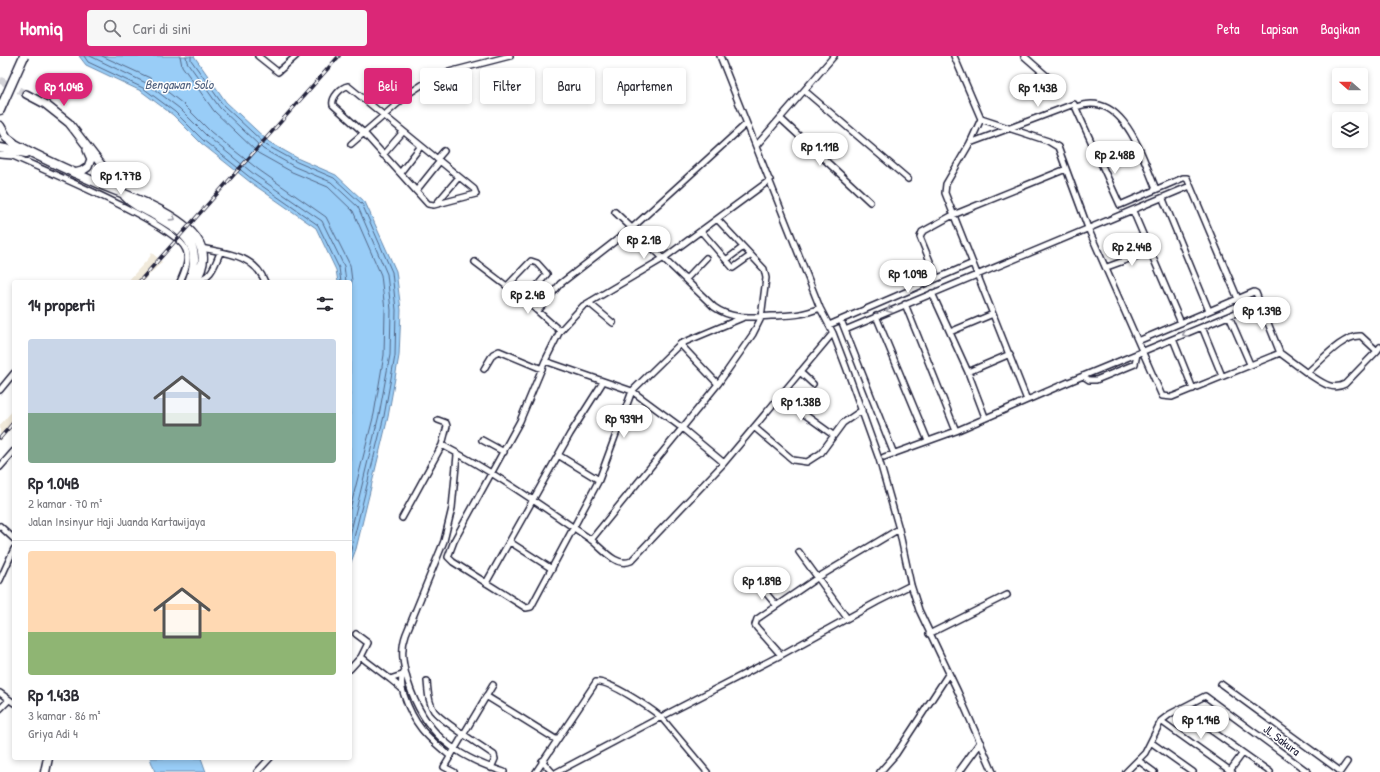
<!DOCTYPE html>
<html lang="id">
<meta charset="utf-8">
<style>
body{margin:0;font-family:"Patrick Hand",sans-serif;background:#f7f7f7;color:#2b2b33;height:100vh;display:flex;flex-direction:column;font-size:15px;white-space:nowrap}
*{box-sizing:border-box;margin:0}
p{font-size:13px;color:#7c7c81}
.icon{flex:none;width:22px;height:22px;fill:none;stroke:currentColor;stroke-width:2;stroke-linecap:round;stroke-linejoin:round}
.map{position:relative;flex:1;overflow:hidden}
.panel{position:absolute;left:12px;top:224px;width:340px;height:480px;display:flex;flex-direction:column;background:#fff;border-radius:4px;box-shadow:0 2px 6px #0003}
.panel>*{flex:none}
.hud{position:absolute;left:364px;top:12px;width:380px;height:36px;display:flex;gap:8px}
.needle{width:26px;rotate:291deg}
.tools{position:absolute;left:1332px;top:12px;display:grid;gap:8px}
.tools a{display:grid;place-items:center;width:36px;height:36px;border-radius:4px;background:#fff;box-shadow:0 2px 6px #0003;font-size:20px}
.price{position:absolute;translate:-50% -34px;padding:0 9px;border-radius:14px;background:#fff;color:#222;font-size:13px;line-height:26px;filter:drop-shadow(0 1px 2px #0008)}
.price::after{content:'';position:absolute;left:50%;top:24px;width:12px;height:9px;margin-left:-6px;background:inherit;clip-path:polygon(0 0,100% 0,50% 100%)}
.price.selected{background:#db2777;color:#fff}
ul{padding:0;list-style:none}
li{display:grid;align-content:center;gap:8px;height:212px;padding:0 16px}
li+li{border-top:1px solid #e1e1e2}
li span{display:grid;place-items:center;height:124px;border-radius:4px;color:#555}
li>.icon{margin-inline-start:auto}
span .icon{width:72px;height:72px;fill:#fffc;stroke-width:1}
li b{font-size:17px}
h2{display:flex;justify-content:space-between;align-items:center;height:48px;padding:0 16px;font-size:17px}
.chip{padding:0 14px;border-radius:4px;background:#fff;box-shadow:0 2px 6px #0003;font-size:14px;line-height:36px}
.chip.selected{background:#db2777;color:#fff}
header{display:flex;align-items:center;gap:24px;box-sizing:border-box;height:56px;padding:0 20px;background:#db2777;color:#fff}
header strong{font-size:19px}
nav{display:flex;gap:22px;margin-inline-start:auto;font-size:14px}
.search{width:280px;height:36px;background:#f7f7f7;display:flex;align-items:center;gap:10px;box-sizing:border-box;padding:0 14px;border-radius:4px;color:#7c7c81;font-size:15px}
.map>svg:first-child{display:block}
.built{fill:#f1eadb}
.water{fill:#99cdf7;stroke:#6989ac}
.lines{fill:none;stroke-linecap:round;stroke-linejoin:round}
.shore{stroke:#526686;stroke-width:1}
.secondary-tunnel{stroke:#d3d3d8;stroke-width:7;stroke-dasharray:7 3.5;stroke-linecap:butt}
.minor-casing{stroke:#22223b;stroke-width:8}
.tertiary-casing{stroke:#22223b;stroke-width:9}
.secondary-casing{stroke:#22223b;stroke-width:10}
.primary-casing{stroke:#22223b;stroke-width:11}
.trunk-casing{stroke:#22223b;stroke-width:11}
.minor{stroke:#fff;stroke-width:5}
.tertiary{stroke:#fff;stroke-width:6}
.secondary{stroke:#fff;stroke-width:7}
.primary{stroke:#fff;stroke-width:8}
.trunk{stroke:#fff;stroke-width:8}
.rail-casing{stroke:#22223b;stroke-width:3.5}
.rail{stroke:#fff;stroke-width:2;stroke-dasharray:6;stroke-linecap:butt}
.trunk-bridge-casing{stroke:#22223b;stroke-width:11;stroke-linecap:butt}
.trunk-bridge{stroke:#fff;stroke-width:8}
.oneway{stroke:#9c9ca7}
.labels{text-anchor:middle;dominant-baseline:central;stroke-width:3;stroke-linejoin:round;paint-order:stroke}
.street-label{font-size:12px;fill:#22223b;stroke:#fff}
.water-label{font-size:13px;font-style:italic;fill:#4c5e7d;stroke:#fff}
</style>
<header>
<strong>Homiq</strong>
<div class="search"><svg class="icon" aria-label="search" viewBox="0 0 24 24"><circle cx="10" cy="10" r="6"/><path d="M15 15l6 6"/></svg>Cari di sini</div>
<nav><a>Peta</a><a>Lapisan</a><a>Bagikan</a></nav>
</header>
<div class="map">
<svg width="1380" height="716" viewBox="0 0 1380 716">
<rect width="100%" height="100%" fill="#fff"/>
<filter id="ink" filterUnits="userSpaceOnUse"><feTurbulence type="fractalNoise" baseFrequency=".025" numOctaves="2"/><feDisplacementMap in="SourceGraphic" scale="8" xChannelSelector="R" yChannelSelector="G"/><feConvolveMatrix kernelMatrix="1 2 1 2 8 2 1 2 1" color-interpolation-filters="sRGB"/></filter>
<g filter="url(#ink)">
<path class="built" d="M152,197L162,206L142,226H127L149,202Z
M14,353V369L0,385V369Z"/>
<path class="water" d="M79,0H194L226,46L269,86L299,103L336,119L365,146L396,215L401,254L399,300L388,361L356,493L350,509V226H338L336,214L316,172L250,126L201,87L173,59L141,35L86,9Z
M150,702H201L206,716H155Z"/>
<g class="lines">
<path class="shore" d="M84,0L88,6L143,32L175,56L203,84L252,123L318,169L339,212L341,226
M90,0L146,27L179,52L207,80L255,119L322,165L344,210L346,226
M102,0L150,22L183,48L211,76L259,114L326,161L350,209L352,225L350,233
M180,0L182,10L214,55L258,97L292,116L328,131L353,155L381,219L385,254L384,299L374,358L350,453
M186,0L187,6L220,52L263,93L295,111L331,126L358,151L387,218L391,254L390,299L379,359L350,479
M191,0V4L223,49L266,89L297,106L334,122L362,148L392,216L396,254L395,300L384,360L350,498"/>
<path class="secondary-tunnel" d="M0,24L26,38"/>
<g class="minor-casing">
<path id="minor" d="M258,0L278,16L296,0
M720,0L820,252L833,277L846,311L879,403L899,473L911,529L919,554L958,636L993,716
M954,0L981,63L1048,85L1058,91L1088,172L1162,340L1172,341L1280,297
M1024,0L1057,29
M348,30L474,133L476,138L434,149L428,148L364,77L333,49C331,42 341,31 348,30Z
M805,35L908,123
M1076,51C1124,33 1142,101 1156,133
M781,63L870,146
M981,63L970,87L946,128L945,137L1027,344
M970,87L1074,48L1120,149L1183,122H1187L1238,243
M351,88L411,36L437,19L510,0
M756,90L834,0
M0,99L13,100C43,114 176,168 186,194C190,205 184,216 180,226
M383,99L403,76
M437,103L444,95
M400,117L421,90
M416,135L440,105
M1163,143L1209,255
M436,148L459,121
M1133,155L1181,267
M615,156L714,251C732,264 751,261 771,260C792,259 800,260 820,252
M701,175L733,212L750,200
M201,192C226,197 255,199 265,226
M726,204L742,192
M475,206L525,244L560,275
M1107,211L1151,195
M937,222L920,181L922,176L953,159L1066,113
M686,223L706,202
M196,224C212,222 214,210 220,197
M507,230L531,205L537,207L547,218L525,244
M932,237L968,316L985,361
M589,247L613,267
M905,248L956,375
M538,255L560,228L632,172L746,68
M876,260L928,385
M1229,260L1250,308
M841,264L894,398
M829,269L973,207
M1202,271L1222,320
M845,274L1190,130
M950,276L993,258
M1173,283L1193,333
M1138,285L1254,236L1256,237L1280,297L1307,317C1320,306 1344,278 1361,280L1377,295L1380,291
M680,288L718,328
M545,305L560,275L583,250L664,202L770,124
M484,313L493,298L499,295L542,313
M800,316L813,328
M968,316L1010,298
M1307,317C1319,324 1331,336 1345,328L1377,295
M1083,320L1089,324H1096L1135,308L1137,298
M0,334L14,317
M779,340L833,379
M438,364L446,367L447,370L442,389
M754,371L793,404L807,406L821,397L843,367L862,354
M482,384L504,396
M457,399L452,452L444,485L406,578C400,594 403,609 408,626C424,677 454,700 504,716
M558,399L599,424
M884,401L956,375L1071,325L1260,247
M724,407L682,372L632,335L545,305L520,365L454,485L448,501L453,506L526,552L531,551L599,424L632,335L680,288L742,262
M0,411L14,395
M402,462L442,389C494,416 542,450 590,483C601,491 616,512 631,505L724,407L833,277
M0,470L14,483
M591,484L718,328L753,278L761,262L766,222L764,213L717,163
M510,486L552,513
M799,496L847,562
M0,524L14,493
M486,527L570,378L603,326
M761,531L776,549
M356,578L368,587L361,601
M929,578L1007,539
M781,599L757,572L755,569L757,563L817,522L899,473
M350,613L361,601L390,623L402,619
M405,615C400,621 401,632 404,639C414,669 426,680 450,700
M390,623L401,632
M427,625C428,635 428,646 434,655C445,668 479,688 494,699L495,703L491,712
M1221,628L1340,715
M0,637L14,647
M486,640L557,684
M0,653L9,644
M1181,653L1270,716
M1161,665L1232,716
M1152,687L1193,716
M542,705L552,716
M1139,705L1154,716
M257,716L270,702
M454,716L444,711L493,629
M536,716L596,626C609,624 650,652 661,661L557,716
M707,716L661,661L781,599L877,546L911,529
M880,716L896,698L949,617
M1126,716L1145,697L1161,665L1170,658L1205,640L1308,716
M1229,716L1243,697
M1340,716L1347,706"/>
</g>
<g class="tertiary-casing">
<path id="tertiary" d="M959,716L980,687"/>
</g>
<g class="secondary-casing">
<path id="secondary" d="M26,38L45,48L69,67L124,138
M74,117L82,115L88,111L91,103L87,94"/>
</g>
<g class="primary-casing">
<path id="primary" d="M0,70L7,82L15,88C43,103 72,116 100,128C133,143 233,172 194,226
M0,92L26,97
M125,140C132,148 141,152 151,157C182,175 205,187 189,226
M45,716L48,702"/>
</g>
<g class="trunk-casing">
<path id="trunk" d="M0,46L3,47L0,54"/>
</g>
<use href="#minor" class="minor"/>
<use href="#tertiary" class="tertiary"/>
<use href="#secondary" class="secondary"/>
<use href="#primary" class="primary"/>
<use href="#trunk" class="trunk"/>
<g class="rail-casing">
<path id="rail" d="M139,226L339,0
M0,382L14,366"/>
</g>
<use href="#rail" class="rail"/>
<g class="trunk-bridge-casing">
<path id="trunk-bridge" d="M3,47L24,0"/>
</g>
<use href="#trunk-bridge" class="trunk-bridge"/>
</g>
<defs><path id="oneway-chevron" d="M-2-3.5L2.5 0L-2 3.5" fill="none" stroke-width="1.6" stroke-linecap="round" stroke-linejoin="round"/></defs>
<g class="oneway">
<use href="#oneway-chevron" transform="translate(173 162) rotate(33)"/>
<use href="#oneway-chevron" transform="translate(889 254) rotate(158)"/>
<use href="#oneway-chevron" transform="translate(1185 278) rotate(158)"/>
</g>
</g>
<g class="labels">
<g class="street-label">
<text transform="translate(1282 684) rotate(37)">Jl. Sakura</text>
</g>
<g class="water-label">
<text x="179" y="28">Bengawan Solo</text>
</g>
</g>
</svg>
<div class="tools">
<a><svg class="needle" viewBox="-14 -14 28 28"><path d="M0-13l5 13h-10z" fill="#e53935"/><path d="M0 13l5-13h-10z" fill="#7c7c81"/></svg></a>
<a><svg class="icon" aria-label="layers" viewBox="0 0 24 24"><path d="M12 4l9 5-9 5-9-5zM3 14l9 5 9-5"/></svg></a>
</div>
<b class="price selected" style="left:64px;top:51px">Rp 1.04B</b>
<b class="price" style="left:1038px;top:52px">Rp 1.43B</b>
<b class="price" style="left:820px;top:111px">Rp 1.11B</b>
<b class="price" style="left:1115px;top:119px">Rp 2.48B</b>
<b class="price" style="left:121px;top:140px">Rp 1.77B</b>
<b class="price" style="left:644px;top:204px">Rp 2.1B</b>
<b class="price" style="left:1132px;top:211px">Rp 2.44B</b>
<b class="price" style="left:908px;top:238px">Rp 1.09B</b>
<b class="price" style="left:528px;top:259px">Rp 2.4B</b>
<b class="price" style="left:1262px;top:275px">Rp 1.39B</b>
<b class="price" style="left:801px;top:366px">Rp 1.38B</b>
<b class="price" style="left:624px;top:383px">Rp 939M</b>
<b class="price" style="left:762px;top:545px">Rp 1.89B</b>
<b class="price" style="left:1201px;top:684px">Rp 1.14B</b>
<div class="hud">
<a class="chip selected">Beli</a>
<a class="chip">Sewa</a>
<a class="chip">Filter</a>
<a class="chip">Baru</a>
<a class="chip">Apartemen</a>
</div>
<section class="panel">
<h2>14 properti<svg class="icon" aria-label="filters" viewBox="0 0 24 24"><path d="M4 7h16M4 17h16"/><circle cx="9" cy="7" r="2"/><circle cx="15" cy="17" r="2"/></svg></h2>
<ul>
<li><span style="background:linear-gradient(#c9d6e8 60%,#7fa58c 0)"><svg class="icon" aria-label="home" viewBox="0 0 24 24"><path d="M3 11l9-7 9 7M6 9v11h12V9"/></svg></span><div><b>Rp 1.04B</b><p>2 kamar · 70 m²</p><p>Jalan Insinyur Haji Juanda Kartawijaya</p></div></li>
<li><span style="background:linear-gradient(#ffd9b3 65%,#8fb573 0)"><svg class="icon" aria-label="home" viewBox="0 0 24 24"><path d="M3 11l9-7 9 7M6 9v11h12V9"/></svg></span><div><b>Rp 1.43B</b><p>3 kamar · 86 m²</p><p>Griya Adi 4</p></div></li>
</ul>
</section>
</div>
